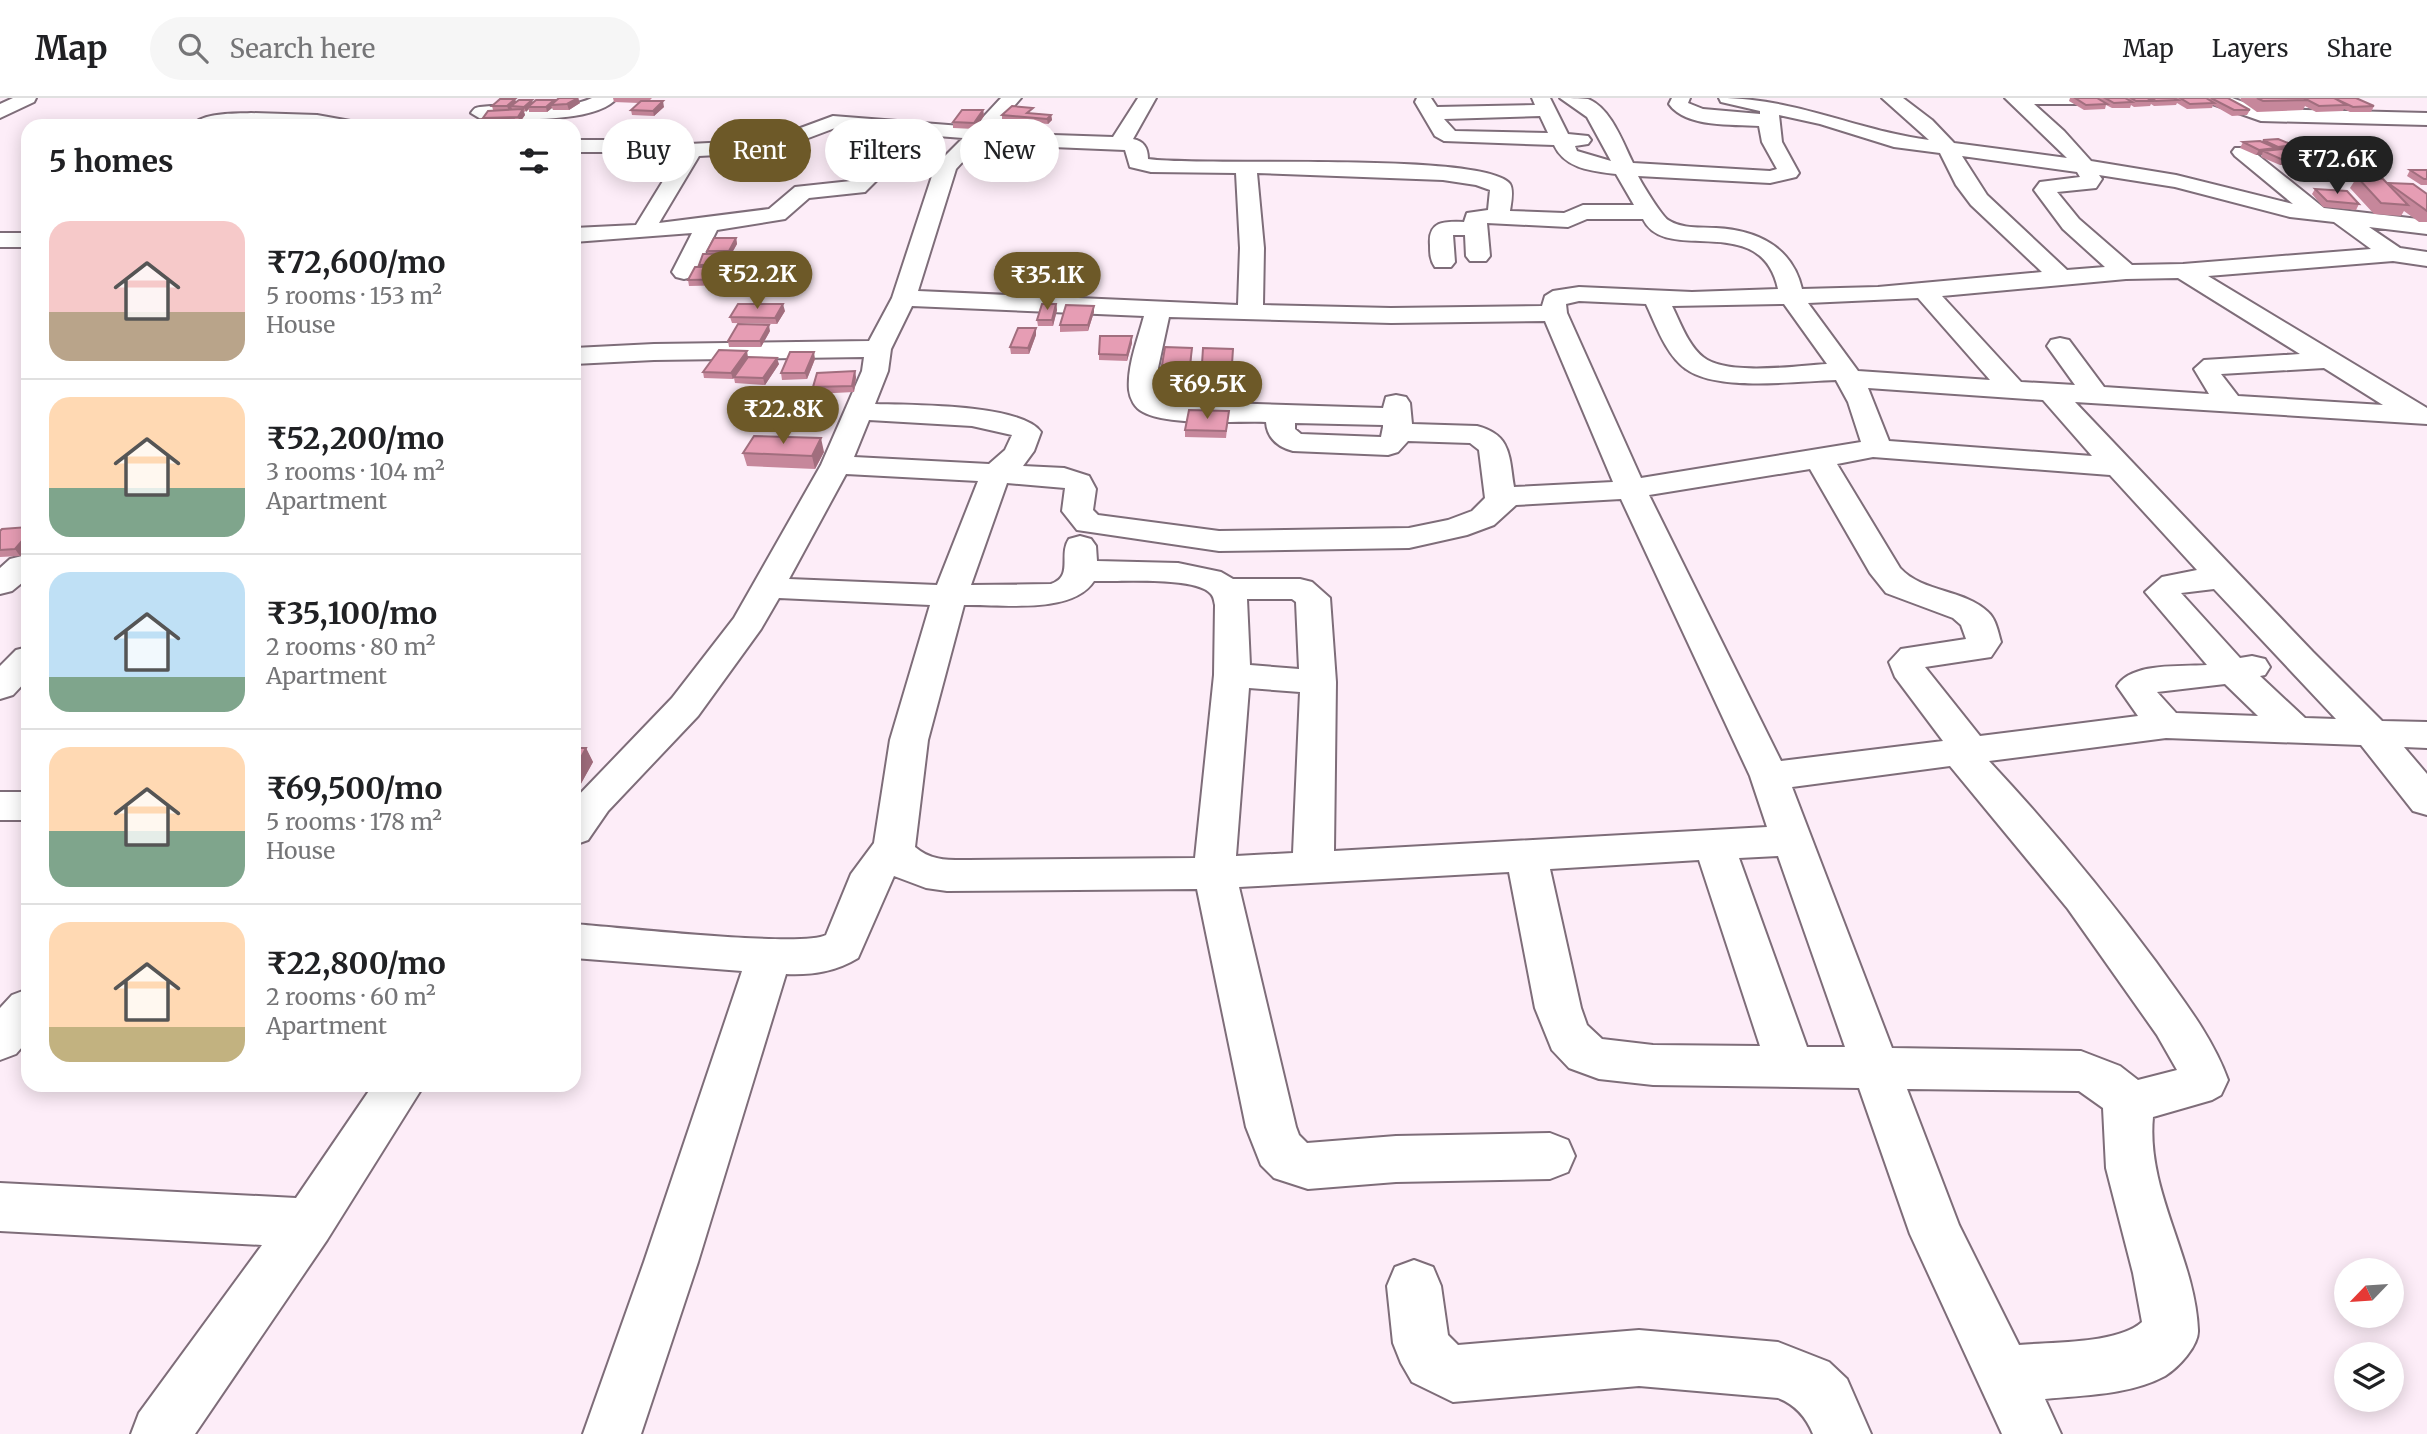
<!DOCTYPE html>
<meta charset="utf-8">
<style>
body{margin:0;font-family:Merriweather,serif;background:#f6f6f6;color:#202124;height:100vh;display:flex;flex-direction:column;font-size:26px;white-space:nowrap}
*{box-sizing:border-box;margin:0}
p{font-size:23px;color:#757577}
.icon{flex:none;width:38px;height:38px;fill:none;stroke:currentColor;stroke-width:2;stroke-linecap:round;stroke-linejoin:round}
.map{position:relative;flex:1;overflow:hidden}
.sheet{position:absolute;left:21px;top:21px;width:560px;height:973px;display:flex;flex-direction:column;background:#fff;border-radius:21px;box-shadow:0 4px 18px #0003}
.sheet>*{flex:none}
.banner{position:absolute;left:602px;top:21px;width:665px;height:63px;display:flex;gap:14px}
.needle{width:46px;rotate:245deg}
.tools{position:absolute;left:2334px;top:1160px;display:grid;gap:14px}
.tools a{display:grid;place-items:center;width:70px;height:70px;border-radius:50%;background:#fff;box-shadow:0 4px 18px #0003;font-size:35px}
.price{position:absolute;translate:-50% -60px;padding:0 16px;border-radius:24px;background:#6d5928;color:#fff;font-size:23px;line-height:46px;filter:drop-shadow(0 2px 4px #0008)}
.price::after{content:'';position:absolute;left:50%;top:42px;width:21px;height:16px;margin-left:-10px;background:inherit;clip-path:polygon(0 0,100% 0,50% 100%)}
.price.on{background:#222;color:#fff}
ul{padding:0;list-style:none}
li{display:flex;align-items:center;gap:21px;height:175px;padding:0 28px}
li+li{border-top:2px solid #e0e0e0}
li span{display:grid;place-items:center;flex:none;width:196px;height:140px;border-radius:21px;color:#555}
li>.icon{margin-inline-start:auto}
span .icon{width:84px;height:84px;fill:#fffc;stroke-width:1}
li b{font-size:30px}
h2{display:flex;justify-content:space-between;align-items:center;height:84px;padding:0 28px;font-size:30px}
.pill{padding:0 24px;border-radius:32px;background:#fff;box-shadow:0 4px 18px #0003;font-size:24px;line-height:63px}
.pill.on{background:#6d5928;color:#fff}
header{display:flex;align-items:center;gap:42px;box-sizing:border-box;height:98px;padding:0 35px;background:#fff;border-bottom:2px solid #e0e0e0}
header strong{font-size:33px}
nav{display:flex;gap:38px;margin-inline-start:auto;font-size:24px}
.search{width:490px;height:63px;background:#f6f6f6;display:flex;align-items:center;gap:18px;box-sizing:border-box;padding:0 24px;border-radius:38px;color:#757577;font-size:26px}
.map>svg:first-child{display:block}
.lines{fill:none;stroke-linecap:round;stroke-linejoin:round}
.minor-casing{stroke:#7e6d79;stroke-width:4}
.minor{fill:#fff;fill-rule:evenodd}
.wall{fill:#c6879b}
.shaded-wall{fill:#a16e7e}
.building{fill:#e69db4;stroke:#a16e7e;stroke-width:2}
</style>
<header>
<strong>Map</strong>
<div class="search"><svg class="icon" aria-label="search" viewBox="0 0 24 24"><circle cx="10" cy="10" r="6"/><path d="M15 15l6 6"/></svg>Search here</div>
<nav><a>Map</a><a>Layers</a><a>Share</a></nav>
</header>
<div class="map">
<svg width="2427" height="1336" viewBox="0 0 2427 1336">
<rect width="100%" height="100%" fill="#fdedf8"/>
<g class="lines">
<g class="minor-casing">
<path id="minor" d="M13,0H36L34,4L0,20V6Z
M592,0H617C596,26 513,21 481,21L471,15C475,10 474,10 480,9C518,4 556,16 592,0Z
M1001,0H1021L990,35L1113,39L1138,0H1156L1133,41C1144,43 1148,50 1148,61C1202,69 1485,53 1510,86C1514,92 1511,106 1510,113L1564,115L1583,107H1634L1616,76C1592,73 1565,71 1554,47L1444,43L1435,38L1415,4L1417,0H1431L1437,9L1535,7L1532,0H1550L1568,36L1588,38L1591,42L1588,46L1575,48L1577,53L1611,63L1587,19L1560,0C1568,0 1580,0 1588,1C1611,10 1623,45 1633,65L1770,73L1777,71L1762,44L1759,28C1732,26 1686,30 1669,6L1672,0H1690L1688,5L1703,11L1760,16V13L1721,4L1719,0C1796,0 1855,32 1929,42L1882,0H1903L1932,22L1954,45L2067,60L2005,0H2109L2100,6H2034L2064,33L2091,63L2176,77L2293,106L2235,58L2232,54L2235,50H2249L2324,110L2427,122V136L2369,129L2400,150L2427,154V168L2393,163L2208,178L2427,310V326L2075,304L2313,554L2382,623L2427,624V650L2404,649L2427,676V717L2413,713L2361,647L2166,640L1989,663C2049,727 2104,794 2156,864C2183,902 2212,938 2228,982L2221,997L2212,1002L2153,1019C2146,1093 2195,1159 2198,1232C2199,1248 2178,1270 2165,1278C2130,1297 2084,1297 2045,1301L2061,1336H2002L1910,1136L1859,990L1653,987L1599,981L1569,970L1552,952L1535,910L1509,774L1239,789L1296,1029L1299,1037L1307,1045L1396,1038L1550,1035L1568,1042L1575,1058L1568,1074L1550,1081L1396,1084L1308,1091L1274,1080L1261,1067L1246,1029L1197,791L947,793L926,790L894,778L858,860C835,874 813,877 786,876L698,1164L641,1336H583L644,1164L742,873L574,860V826C614,829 802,850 826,837L851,776L874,745L890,642L930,507L779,500L761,531L698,618L608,713L588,742L574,747V702L672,600L734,520L821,367L862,273L864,259L654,262L574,266V250L654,246L869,243L892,200L933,75L883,76L865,94L809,100L785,121L717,132L696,174L692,179L684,181L676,179L672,174L692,135L574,144V130L636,127L679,57L659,54H574V42H659L689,46L768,42L833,18L974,29ZM1779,17L1820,26L1894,49L1940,55L1956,87L1971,107L2042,174L1878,189L1802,191C1792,148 1756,132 1716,130C1700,129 1682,131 1668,122C1662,118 1643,88 1638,78L1770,85L1796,79L1799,75L1782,44ZM1540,18L1548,35L1455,33L1444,21ZM835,30L963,40L940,63L880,64L866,69L851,83L795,89L769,111L659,125L699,58L771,54ZM979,46L1125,52L1130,69L1151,74L1236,75L1240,150L1238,207L918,193L956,71ZM1962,58L2077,74L2080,79L2040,84L2034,92L2063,131L2105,169L2067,172L1987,97ZM1257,75L1443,82L1476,87L1490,92L1488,112L1467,115L1464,124C1444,123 1428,123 1430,147C1430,155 1430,162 1435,169H1451L1455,164L1453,137H1465L1466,158L1470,163H1486L1490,158L1487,125L1568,129L1587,121H1643C1665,168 1761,111 1778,191L1692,194L1579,189L1553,193L1545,198L1542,208L1391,210L1263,207L1264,150ZM2099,77L2175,89L2290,119L2334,124L2371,151L2183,166L2132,167L2079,121L2057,94L2096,90L2102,81ZM2178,180L2300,256L2204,262L2194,271L2209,296L2104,289L2069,242L2060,240L2051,242L2047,248L2075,287L2021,284L1942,198L2126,181ZM1918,200L1990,282L1858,273L1808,205ZM1579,203L1646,206C1656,227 1666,257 1686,271C1717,294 1798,283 1836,282L1848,304L1861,344L1641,380L1567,215L1566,206ZM1784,206L1827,266C1797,268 1726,278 1703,259C1688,247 1680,224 1672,208ZM912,208L1144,218C1138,241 1127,268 1129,292C1130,301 1135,310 1143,314C1168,328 1236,323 1266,324C1267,340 1278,349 1293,353L1388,357L1398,354L1408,343L1470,345L1479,352L1485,400L1472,413L1448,422L1409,430L1219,433L1098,417L1093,412L1096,391L1089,378L1064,370L1023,368L1034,353L1041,334C1022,306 910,307 875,306L888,273L891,251ZM1169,219L1391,225L1545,223L1613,384L1514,389C1509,359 1512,337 1477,328L1412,326L1410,305L1406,299L1396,297L1386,299L1383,310L1164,303L1158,300V270ZM2324,270L2383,307L2238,298L2221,276ZM1868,290L2043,302L2092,358L1889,343ZM869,322L972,328L1012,337L1005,352L989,366L854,359ZM1295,325L1383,327V329L1381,339L1301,336L1295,331ZM1873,359L2110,377L2197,472L2162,479L2145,494L2207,567C2181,569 2132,564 2117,588L2138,618L1980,638L1925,569L1991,559L2001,544C1998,534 1996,521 1988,514C1964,491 1923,495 1900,470L1837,366ZM1810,371L1870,475L1886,495L1953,520L1961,527L1966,541L1901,551L1889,564L1895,579L1943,643L1781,663L1649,397ZM846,376L978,383L937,487L789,481ZM1007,385L1065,390L1062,413L1077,432L1219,453L1409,450L1467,437L1494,427L1516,407L1621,401L1750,678L1767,729L1334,753L1336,584L1330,500L1312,484L1300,481H1233L1221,474L1178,465L1097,463L1096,448L1091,441L1080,438L1069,441C1058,457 1074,478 1051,486L971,487ZM1094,483C1118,484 1196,478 1211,496C1214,499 1214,503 1215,507L1214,577L1195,760L969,762C948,762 931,763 915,749L928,642L964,507C1001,506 1072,517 1094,483ZM2214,491L2336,621L2305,620L2260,578L2265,577L2270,569L2265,561L2252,558L2240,560L2181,495ZM1247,501H1292L1296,504L1299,571L1250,567ZM2225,586L2258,618L2176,615L2157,594ZM1249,590L1300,594L1293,755L1236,758ZM1950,668L2068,811L2157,937L2177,972L2138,982L2120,968L2081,953L1892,950L1792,689ZM1778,758L1845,949H1807L1739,760ZM1699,762L1760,948L1653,947L1602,941L1587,927L1581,910L1550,771ZM1907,991L2079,993L2103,1010L2106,1070L2133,1175L2142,1224C2118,1246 2051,1244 2019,1247L1959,1127Z
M2205,0H2232L2263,11L2427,15V27L2261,23L2207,4Z
M251,15L317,17L356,24L359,28H191C203,14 234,16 251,15Z
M0,135H28V149H0Z
M22,458L28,460V480L12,493L0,496V470L10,461Z
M28,549V581L13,597L0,601V568L16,552Z
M0,694H28V722H0Z
M28,891V942L16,956L0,962V910L12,897Z
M373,987H424L327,1142L195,1336H131L139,1315L262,1147L0,1133V1085L296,1100Z
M1414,1162L1433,1169L1441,1188L1448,1237L1458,1247L1639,1232L1778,1244L1829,1264L1847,1281L1871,1336H1813C1806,1319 1796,1307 1778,1300L1639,1288L1453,1304L1412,1284L1401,1265L1393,1245L1387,1188L1395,1169Z"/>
</g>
<use href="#minor" class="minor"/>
</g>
<path class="wall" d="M578,0L580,5L569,12H553L552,10L547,14H529V11L524,14L525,17L520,24H516V26L514,28H475L483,21V20L493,12L492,8L516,4H554Z
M613,0H652L649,3L664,9L654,18L632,17L631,12L639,5L614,4Z
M2070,0H2206L2208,1V0H2228L2250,12L2247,17L2232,18L2213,7L2212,10L2187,11L2177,5L2176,7L2154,8L2151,6L2150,8L2134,9L2131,7L2130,10H2112L2106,7L2105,11L2084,12L2069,3Z
M2241,0H2356L2374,8L2371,14H2350L2344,11L2343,13L2316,14L2305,8L2303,12L2257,14L2240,2Z
M983,12L984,18L975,31L953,30V24Z
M1033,15L1051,17L1052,22L1048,26L1002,22V17Z
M2263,42L2292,50L2310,63L2280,67L2261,59L2262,57H2256L2240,50L2243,44H2262Z
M2410,72H2427V87H2421L2407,78Z
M2357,79L2427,96V124H2419L2404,113L2401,118L2374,116L2350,90Z
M2315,91L2359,106L2356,112L2323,109L2312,96Z
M736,140L737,146L732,155L748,161L744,172H740L741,174L735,187L689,188L688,182L699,169V167L708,156L707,153Z
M1056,206L1057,212L1053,228H1038L1037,222Z
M785,213L777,226L732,225L730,219Z
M1094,214L1088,233L1060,234V227Z
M1036,230V237L1029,256H1011L1010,249Z
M770,233L761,249H729L728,243Z
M1132,238V245L1127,263L1099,262V256Z
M1233,251L1232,273L1202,272V266Z
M1192,257L1190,274L1162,273V267Z
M748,259L779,266L765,287L735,285L734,280L733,281L704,280L703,274Z
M815,261L807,281L782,282L781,275Z
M856,279L854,294L815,296L813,289Z
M1229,313L1226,340L1185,339V332Z
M824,354L815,371L747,368L743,355Z
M28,429V452L27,450L20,458L0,459V433Z
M574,650H586L593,664L578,691H574Z"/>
<path class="shaded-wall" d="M578,0L580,5L569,12L567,6Z
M515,1L517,6L511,8L512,11L509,13L507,8Z
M532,2L534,7L528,9L529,11L526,14L524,9Z
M554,2L555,7H551L552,10L547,14L546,9Z
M663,3L664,9L654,18L653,13Z
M523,11L525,17L520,24L518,19Z
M983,12L984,18L975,31L974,25Z
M1051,17L1052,22L1048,26L1047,21Z
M514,20L516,26L514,28H509V27Z
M2293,47L2290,53L2275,54L2278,49Z
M2276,50L2273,55L2263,53L2262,57H2256L2259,52Z
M2313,58L2310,63L2280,67L2283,62Z
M736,140L737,146L730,158L729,153Z
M747,155L748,161L744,172L742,166Z
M739,168L741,174L735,187L733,181Z
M783,206L785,213L777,226L775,220Z
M1056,206L1057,212L1053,228L1052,222Z
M1094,208V214L1088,233V227Z
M769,227L770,233L761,249L760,243Z
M1036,230V237L1029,256L1028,250Z
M1132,238V245L1127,263V257Z
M747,253L748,259L733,281L731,275Z
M814,254L815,261L807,281L805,275Z
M777,260L779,266L765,287L763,280Z
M855,273L856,279L854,294L852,288Z
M821,340L824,354L815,371L812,358Z
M28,436V449H26L27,450L20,458L15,451Z
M586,650L593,664L578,691L574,682V673Z"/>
<path class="building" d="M559,0H578L567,6L551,7Z
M2075,0H2097L2107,6L2086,7Z
M2105,0H2125L2132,4L2114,5Z
M2131,0H2147L2152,3H2136Z
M2151,0H2174L2178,2L2156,3Z
M2180,0H2206L2214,5L2190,6Z
M2211,0H2228L2250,12H2234Z
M2257,0H2304L2308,2L2263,3Z
M2304,0H2334L2346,7L2319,8Z
M2334,0H2356L2374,8L2353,9Z
M500,1H515L507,8H492Z
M519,2H532L524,9L511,8Z
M536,2H554L546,9H528Z
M641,3H663L653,13L631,12Z
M1012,8L1033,10L1027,15L1051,17L1047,21L1002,17Z
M523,11L518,19L483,20L488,13Z
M962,12H983L974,25L953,24Z
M514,20L509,27L475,28L481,21Z
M2278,41L2293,47L2278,49L2263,42Z
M2260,43L2276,50L2259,52L2243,44Z
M2294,50L2313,58L2283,62L2263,53Z
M2410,72H2427V81H2424Z
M2357,79L2383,81L2408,107L2381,105Z
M2388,85L2413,86L2427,96V113Z
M2315,91L2347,93L2359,106L2327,103Z
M714,140H736L729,153H707Z
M747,155L742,166L699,167L703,156Z
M739,168L733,181L688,182L695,169Z
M738,206H783L775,220L730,219Z
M1042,206H1056L1052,222H1037Z
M1066,207L1094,208L1088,227H1060Z
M738,226L769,227L760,243H728Z
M1018,230H1036L1028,250L1010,249Z
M1100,238H1132L1127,257L1099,256Z
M1165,249L1192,250L1190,267H1162Z
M1203,250L1233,251L1232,266H1202Z
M719,252L747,253L731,275L703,274Z
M790,254H814L805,275H781Z
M748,259L777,260L763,280L734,279Z
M855,273L852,288L813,289L817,275Z
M1189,312L1229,313L1226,333L1185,332Z
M754,338L821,340L812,358L743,355Z
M28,429V436L15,451L0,452V433L2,431Z
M574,650H586L574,673Z"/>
</svg>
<div class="tools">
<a><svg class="needle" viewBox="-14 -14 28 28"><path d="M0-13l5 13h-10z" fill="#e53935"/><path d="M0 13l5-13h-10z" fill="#757577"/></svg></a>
<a><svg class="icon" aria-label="layers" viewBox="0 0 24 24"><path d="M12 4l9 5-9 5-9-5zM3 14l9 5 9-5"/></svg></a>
</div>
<b class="price on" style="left:2337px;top:98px">₹72.6K</b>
<b class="price" style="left:757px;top:213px">₹52.2K</b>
<b class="price" style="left:1047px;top:214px">₹35.1K</b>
<b class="price" style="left:1207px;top:323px">₹69.5K</b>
<b class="price" style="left:783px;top:348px">₹22.8K</b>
<div class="banner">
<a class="pill">Buy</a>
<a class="pill on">Rent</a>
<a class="pill">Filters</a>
<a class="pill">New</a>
</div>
<section class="sheet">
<h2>5 homes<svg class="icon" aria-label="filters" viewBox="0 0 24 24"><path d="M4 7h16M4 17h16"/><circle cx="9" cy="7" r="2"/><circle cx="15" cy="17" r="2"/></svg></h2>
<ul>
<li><span style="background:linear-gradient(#f6c9c9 65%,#b9a48a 0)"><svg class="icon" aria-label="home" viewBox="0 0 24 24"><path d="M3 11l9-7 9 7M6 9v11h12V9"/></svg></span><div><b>₹72,600/mo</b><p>5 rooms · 153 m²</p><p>House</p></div></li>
<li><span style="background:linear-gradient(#ffd9b3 65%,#7fa58c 0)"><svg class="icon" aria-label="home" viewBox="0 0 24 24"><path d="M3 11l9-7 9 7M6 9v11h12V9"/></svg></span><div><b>₹52,200/mo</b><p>3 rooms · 104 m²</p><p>Apartment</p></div></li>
<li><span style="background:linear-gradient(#bfe0f5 75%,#7fa58c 0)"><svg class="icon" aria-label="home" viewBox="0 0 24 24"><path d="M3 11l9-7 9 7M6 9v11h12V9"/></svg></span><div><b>₹35,100/mo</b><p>2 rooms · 80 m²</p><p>Apartment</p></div></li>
<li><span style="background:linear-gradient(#ffd9b3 60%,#7fa58c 0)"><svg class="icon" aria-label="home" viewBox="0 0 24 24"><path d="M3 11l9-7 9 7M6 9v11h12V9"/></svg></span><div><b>₹69,500/mo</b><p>5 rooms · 178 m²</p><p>House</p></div></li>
<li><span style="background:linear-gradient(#ffd9b3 75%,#c2b280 0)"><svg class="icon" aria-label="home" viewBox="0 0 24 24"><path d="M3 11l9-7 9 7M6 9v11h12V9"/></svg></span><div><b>₹22,800/mo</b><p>2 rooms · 60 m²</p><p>Apartment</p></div></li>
</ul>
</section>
</div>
